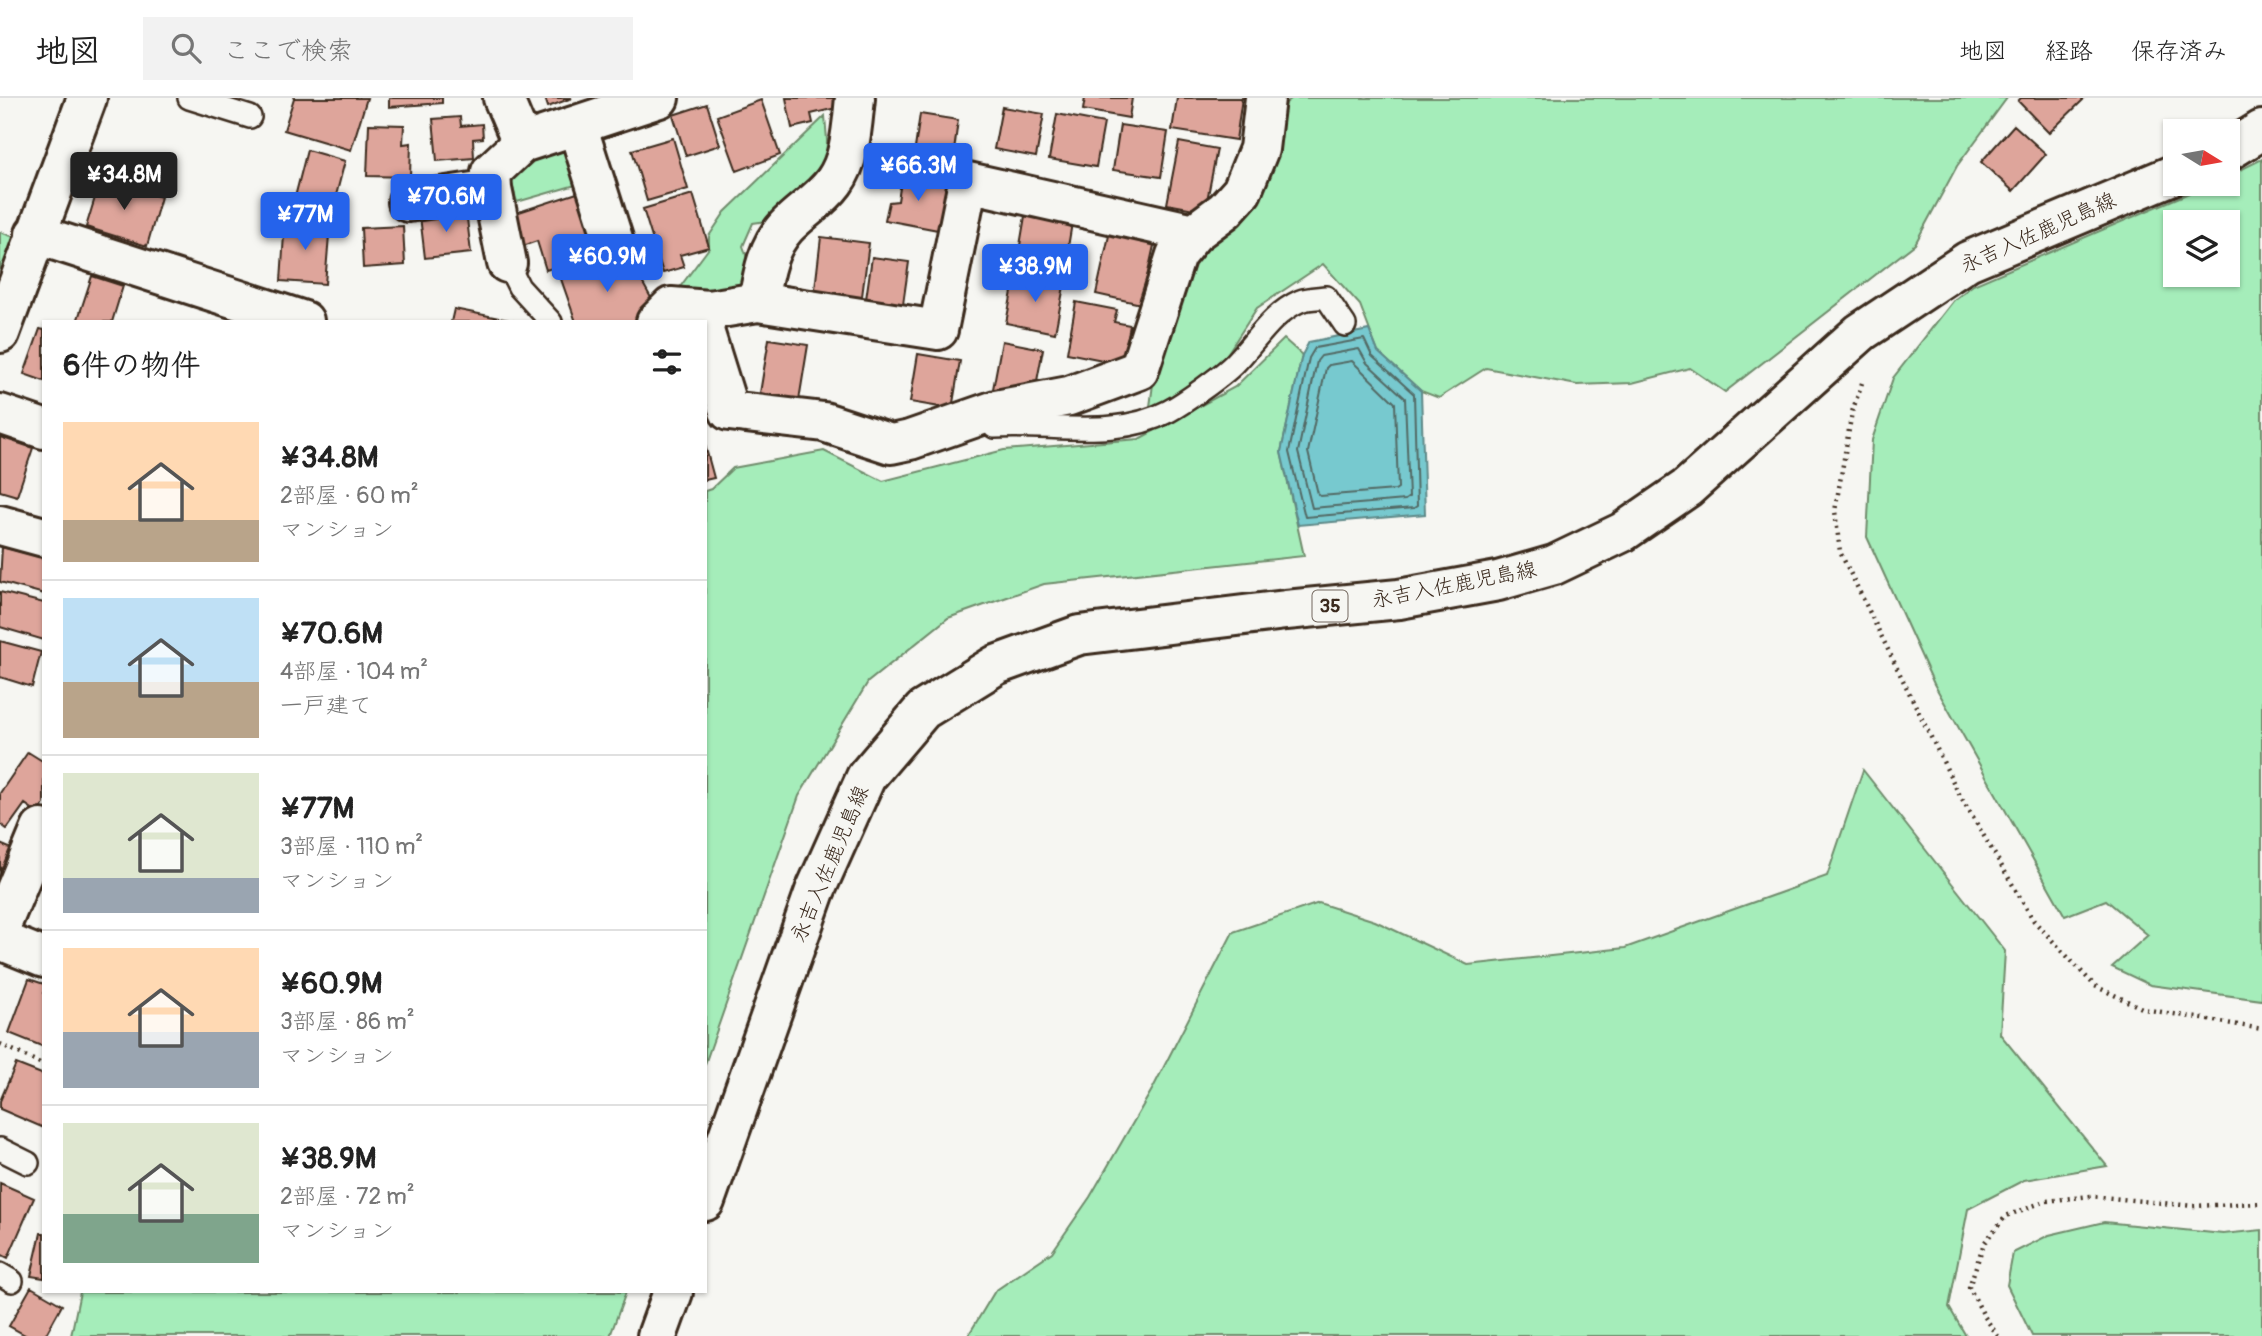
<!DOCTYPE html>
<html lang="ja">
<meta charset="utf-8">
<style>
body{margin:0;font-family:Pangolin,"Klee One",sans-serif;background:#f2f2f2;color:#222;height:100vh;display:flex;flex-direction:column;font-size:26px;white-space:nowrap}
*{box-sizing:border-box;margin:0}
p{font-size:23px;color:#767676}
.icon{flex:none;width:38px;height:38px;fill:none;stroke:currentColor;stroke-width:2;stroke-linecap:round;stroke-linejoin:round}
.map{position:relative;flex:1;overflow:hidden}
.side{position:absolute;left:42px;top:222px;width:665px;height:973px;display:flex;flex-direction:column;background:#fff;border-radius:0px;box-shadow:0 2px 5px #0004}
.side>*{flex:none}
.needle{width:46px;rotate:101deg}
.tools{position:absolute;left:2163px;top:21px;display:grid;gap:14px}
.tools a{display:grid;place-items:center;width:77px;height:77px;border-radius:0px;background:#fff;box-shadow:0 2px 5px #0004;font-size:35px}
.price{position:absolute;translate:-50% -60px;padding:0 16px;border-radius:7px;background:#2563eb;color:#fff;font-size:23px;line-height:46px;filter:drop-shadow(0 2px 4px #0008)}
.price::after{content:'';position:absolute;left:50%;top:42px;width:21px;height:16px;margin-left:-10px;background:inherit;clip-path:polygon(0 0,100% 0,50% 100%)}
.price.on{background:#222;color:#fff}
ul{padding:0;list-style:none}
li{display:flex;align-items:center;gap:21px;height:175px;padding:0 21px}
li+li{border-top:2px solid #e0e0e0}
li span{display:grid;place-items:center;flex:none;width:196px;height:140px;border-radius:0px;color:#555}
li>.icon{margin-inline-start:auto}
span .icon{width:84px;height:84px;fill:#fffc;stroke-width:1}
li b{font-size:30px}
h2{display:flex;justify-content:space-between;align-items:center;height:84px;padding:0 21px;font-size:30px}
header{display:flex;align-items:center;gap:42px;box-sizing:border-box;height:98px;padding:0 35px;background:#fff;border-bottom:2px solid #e0e0e0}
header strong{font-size:33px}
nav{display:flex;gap:38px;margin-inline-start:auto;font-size:24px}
.search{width:490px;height:63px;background:#f2f2f2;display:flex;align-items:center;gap:18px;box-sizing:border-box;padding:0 24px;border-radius:0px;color:#767676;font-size:26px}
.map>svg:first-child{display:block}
.green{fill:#a5edba;stroke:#708c6c;stroke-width:2;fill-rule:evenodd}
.water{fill:#77c9cf;stroke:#5f8988;stroke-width:2}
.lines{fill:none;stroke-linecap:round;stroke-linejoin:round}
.shore{stroke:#536a65;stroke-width:2}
.building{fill:#dea59b;stroke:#3b2a1e;stroke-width:2}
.service-casing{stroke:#3b2a1e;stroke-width:26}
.minor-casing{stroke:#3b2a1e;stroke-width:44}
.primary-casing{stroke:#3b2a1e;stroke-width:44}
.path{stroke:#3b2a1e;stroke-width:4.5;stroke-dasharray:2 5;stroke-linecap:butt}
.service{stroke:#f6f6f2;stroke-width:21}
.minor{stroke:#f6f6f2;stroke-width:38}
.primary{stroke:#f6f6f2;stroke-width:38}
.labels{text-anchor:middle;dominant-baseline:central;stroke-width:7;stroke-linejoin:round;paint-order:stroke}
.shield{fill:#f6f6f2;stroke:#73675e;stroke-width:2}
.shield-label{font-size:19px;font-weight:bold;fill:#3b2a1e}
.street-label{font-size:21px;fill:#3b2a1e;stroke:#f6f6f2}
</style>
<header>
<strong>地図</strong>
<div class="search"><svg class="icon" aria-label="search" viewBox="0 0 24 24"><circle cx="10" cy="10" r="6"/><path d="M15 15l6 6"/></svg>ここで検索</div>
<nav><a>地図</a><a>経路</a><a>保存済み</a></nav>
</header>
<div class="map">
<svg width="2262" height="1238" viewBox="0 0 2262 1238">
<rect width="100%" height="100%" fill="#f6f6f2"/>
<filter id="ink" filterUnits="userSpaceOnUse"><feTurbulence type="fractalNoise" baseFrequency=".0143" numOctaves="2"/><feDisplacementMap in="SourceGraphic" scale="14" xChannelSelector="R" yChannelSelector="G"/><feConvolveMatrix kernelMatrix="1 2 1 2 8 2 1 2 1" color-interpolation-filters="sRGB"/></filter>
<g filter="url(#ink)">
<path class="green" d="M1292,0H2007L1957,68L1915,146L1725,294L1690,270L1632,285L1577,287L1486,270L1439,300L1421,293L1378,254L1360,207L1323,166L1257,210L1216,273L1149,316L1153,286L1191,164L1209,144L1246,118L1277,52L1286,5Z
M825,18L827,42L826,69L773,122L753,125L743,148C764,201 711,194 677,193L709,150V138L725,114Z
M569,50L579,86L517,104L508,72L521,63Z
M2262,61V902L2150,887L2112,869L2148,837L2106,802L2065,818L1934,586L1867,439L1872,342L1893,280L1954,202L1973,187L2210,86H2228V78ZM2175,124H2228V177H2175Z
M0,134L17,140L0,186Z
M1284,241L1302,257L1281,354L1304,458L1044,486L948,520L868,584L799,698L705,966V393L711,391L733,370L824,353L883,383L1004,352L1139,341L1235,289Z
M1863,672L2005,853L2000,936L2107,1068L2024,1082L1968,1111L1949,1209L1966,1238H968L995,1193L1052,1154L1090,1099L1153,990L1233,834L1319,805L1375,823L1468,867L1625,850L1827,778Z
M2104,1124L2223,1136L2262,1132V1238H2032L2007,1187L2013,1155L2049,1137Z
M80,1194H626L610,1238H71Z"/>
<path class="water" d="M1369,232L1378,254L1421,293L1425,416L1298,427L1281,354L1302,257L1309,244Z"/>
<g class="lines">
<path class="shore" d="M1364,241L1372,258L1414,296L1417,408L1414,410L1305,419L1289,354L1309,260L1315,250Z
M1359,251L1367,265L1405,300L1409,399L1405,402L1312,410L1298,354L1317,263L1321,258Z
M1352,263L1395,305L1398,390L1395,392L1320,398L1318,396L1308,354L1326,270L1329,267Z"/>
</g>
<path class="building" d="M294,0H367L351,52L284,32Z
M389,0H442V5L389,9Z
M545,0H572L548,9Z
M786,0H833L836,10L811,16L813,25L792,30Z
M1085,0H1132L1129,20L1083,12Z
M1177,0H1242L1236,42L1172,32Z
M2021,0H2085L2049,35L2018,3Z
M761,2L780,57L737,73L717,18Z
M707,6L720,47L686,58L673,17Z
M1002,9L1044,16L1036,59L994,51Z
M920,16L958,22L951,77L912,71Z
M1057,16L1104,25L1096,69L1049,61Z
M460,19L461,28L482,26L483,40L473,41L474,60L437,63L433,21Z
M369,26L404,27L403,46L411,45L410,79L367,78Z
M1120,27L1168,34L1161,79L1113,72Z
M2014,27L2046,56L2013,93L1981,64Z
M673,40L688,91L647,103L632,52Z
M1179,44L1217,51L1205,113L1167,106Z
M307,52L345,63L333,109L295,99Z
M902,77L947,86L938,132L885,122L889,104L898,103Z
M101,80L161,99L147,148L86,129Z
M577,95L597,156L546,172L537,143L523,148L513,116Z
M693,96L709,149L680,157L684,169L663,175L643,111Z
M466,112L471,155L425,160L420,118Z
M1025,118L1072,125L1063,179L1016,171Z
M285,121L330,125L325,186L281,183Z
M403,128L405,167L363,170L361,130Z
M1110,133L1155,143L1141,206L1096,196Z
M821,139L869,145L861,206L814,200Z
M872,159L909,164L902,213L865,208Z
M611,160L615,172L631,164L655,207L635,224H576L561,181Z
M92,178L123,188L112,224H77Z
M1015,178L1064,188L1055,235L1006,225Z
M1076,204L1117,212L1114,224L1130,227L1123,266L1067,255Z
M454,211L519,224H451Z
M40,231L44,232V283L24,276Z
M769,241L808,247L799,302L760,295Z
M1002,243L1043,251L1034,299L993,291Z
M918,256L960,263L952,311L910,304Z
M0,339L33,350L17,398L0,393Z
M705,347L714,380L705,382Z
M2,449L44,460V496L0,484Z
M0,494L44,505V542L0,529Z
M0,543L41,554L32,589L0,579Z
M28,654L44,664V706L38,715L25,706L7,731L0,726V695Z
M0,746L12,751L0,784Z
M29,881L44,886V949L9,935Z
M16,966L44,977V1030L0,1011V1003Z
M0,1085L34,1100L8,1160L0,1156Z
M41,1135H44V1180L31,1178Z
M31,1189L62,1207L45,1238H27L9,1228Z"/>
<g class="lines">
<g class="service-casing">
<path id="service" d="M189,0L250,19
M507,165L519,189L551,224
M994,329C1052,325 1115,342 1169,313C1184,305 1222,278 1234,266C1256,244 1271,216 1300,203C1307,200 1318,200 1326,199L1345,227
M0,1051L28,1065
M0,1176L12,1183"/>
</g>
<g class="minor-casing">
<path id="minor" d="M503,0L522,45L659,0
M577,27L615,147
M408,104L492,91
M35,136L304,223
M507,165L492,91L491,74L522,45
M758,204L938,232L968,84L1194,135
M656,224L671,209L709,212
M705,227L709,212L758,204C763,176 767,150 786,129C801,113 821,102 834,84C851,61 852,27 855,0
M0,235L87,0
M705,236L729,313L824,324L891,346L910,342L996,312L1069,298L1139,272L1176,157L1194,135L1225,112L1242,93L1259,51L1265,0
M0,316L44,331
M0,427L44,439
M0,830L41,731
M0,842L44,860"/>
</g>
<g class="primary-casing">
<path id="primary" d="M2228,53L2262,32
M705,1103L815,793L866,679L923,612L996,567L1079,537L1286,512L1399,501L1498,483L1554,467L1623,434L1687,390L1861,234L1968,163L2175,76
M657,1238L673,1194"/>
</g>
<path class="path" d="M1862,285L1852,314L1835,413L1840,454L1958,694L2034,823L2095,888L2144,911L2262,931
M0,946L44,967
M1998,1238L1984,1218L1969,1189L1984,1145L2006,1118L2046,1103L2091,1098L2193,1108L2262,1105"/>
<use href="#service" class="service"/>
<use href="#minor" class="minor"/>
<use href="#primary" class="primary"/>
</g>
</g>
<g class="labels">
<rect class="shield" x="1312.5" y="492.5" width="35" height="31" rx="5"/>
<g class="shield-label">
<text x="1330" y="508">35</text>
</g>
<g class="street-label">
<text transform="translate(2038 135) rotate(-24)">永吉入佐鹿児島線</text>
<text transform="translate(1454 487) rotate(-11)">永吉入佐鹿児島線</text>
<text transform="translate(830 766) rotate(-67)">永吉入佐鹿児島線</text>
</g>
</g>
</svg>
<div class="tools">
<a><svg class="needle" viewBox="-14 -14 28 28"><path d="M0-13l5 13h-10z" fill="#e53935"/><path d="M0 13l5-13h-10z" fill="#767676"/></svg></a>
<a><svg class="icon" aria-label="layers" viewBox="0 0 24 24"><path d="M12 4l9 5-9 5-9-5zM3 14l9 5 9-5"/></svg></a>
</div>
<b class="price" style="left:918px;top:105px">¥66.3M</b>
<b class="price on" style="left:124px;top:114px">¥34.8M</b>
<b class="price" style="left:446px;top:136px">¥70.6M</b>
<b class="price" style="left:305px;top:154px">¥77M</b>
<b class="price" style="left:607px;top:196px">¥60.9M</b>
<b class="price" style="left:1035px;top:206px">¥38.9M</b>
<section class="side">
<h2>6件の物件<svg class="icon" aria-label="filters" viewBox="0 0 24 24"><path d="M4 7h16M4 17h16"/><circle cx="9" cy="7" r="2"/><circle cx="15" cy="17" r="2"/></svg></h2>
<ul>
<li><span style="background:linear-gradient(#ffd9b3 70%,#b9a48a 0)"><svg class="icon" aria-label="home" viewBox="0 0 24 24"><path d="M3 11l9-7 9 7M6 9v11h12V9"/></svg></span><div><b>¥34.8M</b><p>2部屋 · 60 m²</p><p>マンション</p></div></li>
<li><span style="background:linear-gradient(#bfe0f5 60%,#b9a48a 0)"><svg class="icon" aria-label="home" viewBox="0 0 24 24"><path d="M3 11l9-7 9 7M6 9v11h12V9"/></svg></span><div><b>¥70.6M</b><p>4部屋 · 104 m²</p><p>一戸建て</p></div></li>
<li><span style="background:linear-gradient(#dfe7d0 75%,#9aa5b1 0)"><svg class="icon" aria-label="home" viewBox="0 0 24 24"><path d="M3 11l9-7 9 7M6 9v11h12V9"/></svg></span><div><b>¥77M</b><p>3部屋 · 110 m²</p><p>マンション</p></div></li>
<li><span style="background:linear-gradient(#ffd9b3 60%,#9aa5b1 0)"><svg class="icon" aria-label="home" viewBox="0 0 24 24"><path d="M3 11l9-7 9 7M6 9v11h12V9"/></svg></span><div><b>¥60.9M</b><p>3部屋 · 86 m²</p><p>マンション</p></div></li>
<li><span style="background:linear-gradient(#dfe7d0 65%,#7fa58c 0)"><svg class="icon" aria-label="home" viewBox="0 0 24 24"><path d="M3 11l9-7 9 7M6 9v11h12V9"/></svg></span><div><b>¥38.9M</b><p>2部屋 · 72 m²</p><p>マンション</p></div></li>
</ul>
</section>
</div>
